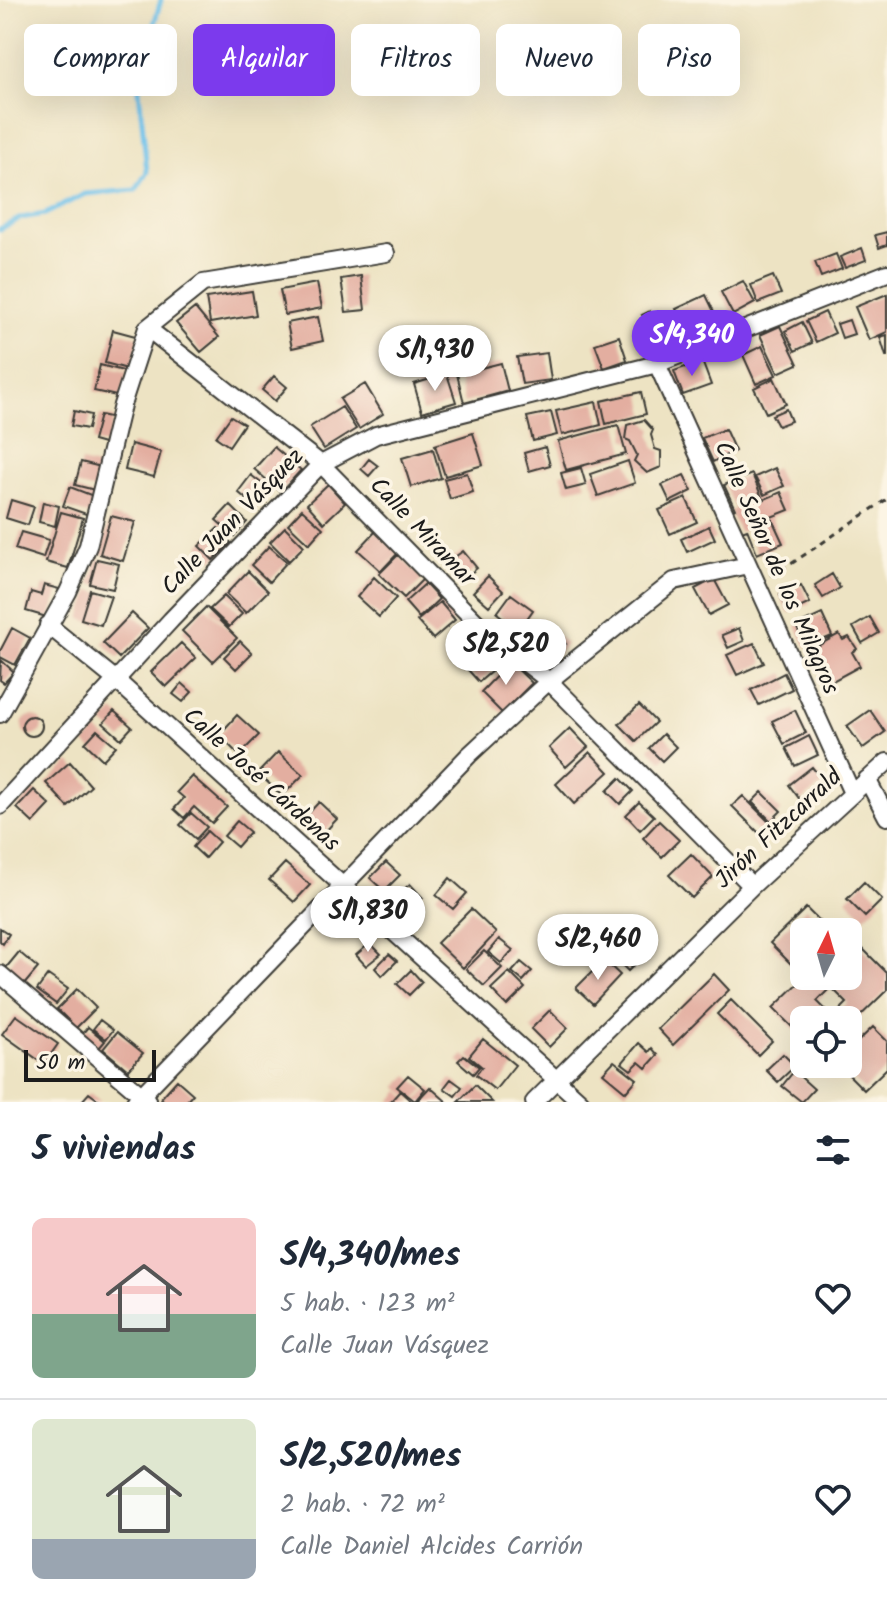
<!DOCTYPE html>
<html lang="es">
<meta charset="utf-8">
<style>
body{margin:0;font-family:Kalam,sans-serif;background:#f2f2f3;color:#1f2937;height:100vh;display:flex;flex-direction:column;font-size:30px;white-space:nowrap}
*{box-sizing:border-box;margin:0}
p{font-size:26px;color:#747a83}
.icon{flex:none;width:44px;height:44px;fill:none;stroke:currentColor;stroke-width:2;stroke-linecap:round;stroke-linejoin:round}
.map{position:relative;height:1102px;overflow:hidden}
.sheet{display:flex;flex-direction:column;background:#fff;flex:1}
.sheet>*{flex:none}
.guide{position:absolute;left:24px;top:24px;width:840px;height:72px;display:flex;gap:16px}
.needle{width:52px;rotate:5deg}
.controls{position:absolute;left:790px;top:918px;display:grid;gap:16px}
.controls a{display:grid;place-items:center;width:72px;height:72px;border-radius:12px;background:#fff;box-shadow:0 8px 32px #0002;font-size:40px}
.scale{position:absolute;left:24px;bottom:20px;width:132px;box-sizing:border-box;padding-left:8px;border:4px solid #1c1c1c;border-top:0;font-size:22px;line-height:28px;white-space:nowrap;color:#1c1c1c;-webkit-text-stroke:6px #fcf5e5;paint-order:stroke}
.price{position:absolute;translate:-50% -68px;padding:0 18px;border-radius:28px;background:#fff;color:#222;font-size:26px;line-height:52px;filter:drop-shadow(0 2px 4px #0008)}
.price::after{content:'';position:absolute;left:50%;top:48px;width:24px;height:18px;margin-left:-12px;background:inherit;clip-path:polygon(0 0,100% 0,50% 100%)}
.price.current{background:#7c3aed;color:#fff}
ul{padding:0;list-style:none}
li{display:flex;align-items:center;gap:24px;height:200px;padding:0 32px}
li+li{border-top:2px solid #e0e1e3}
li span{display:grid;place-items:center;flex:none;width:224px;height:160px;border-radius:12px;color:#555}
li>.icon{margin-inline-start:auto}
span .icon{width:96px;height:96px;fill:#fffc;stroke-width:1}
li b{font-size:34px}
h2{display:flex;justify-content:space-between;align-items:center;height:96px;padding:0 32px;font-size:34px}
.pill{padding:0 28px;border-radius:12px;background:#fff;box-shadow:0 8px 32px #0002;font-size:28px;line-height:72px}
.pill.current{background:#7c3aed;color:#fff}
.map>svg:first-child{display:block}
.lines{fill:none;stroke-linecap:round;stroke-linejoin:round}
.stream{stroke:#6fc2eb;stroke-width:5}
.building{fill:#e3aea0;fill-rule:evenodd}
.street-casing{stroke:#3b3a35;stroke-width:20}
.path{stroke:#3b3a35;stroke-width:3;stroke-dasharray:6 6;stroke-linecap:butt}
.street{stroke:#fff;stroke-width:16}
.labels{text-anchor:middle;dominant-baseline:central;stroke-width:7;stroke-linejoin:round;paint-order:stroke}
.street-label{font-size:24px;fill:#1c1c1c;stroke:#fcf5e5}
</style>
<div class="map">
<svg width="887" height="1102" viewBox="0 0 887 1102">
<rect width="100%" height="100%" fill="#fcf5e5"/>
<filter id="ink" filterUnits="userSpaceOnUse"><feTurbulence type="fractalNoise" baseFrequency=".0125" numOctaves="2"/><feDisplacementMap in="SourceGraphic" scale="16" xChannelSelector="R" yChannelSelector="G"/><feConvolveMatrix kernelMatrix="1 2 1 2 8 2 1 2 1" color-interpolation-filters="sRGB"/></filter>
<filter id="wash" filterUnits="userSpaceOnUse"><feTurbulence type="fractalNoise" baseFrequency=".006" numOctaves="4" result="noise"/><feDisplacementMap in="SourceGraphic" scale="32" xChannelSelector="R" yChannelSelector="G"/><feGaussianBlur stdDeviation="1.8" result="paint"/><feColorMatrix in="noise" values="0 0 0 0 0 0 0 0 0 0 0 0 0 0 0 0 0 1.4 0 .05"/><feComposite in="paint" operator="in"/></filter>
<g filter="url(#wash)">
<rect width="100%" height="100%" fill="#ede3c3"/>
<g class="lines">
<path class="stream" d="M0,229L21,218L45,214L85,194L136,190L147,172L138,79L161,0"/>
</g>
<g id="blocks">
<path class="building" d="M887,232V245L879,248L875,235Z
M862,248L866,260L845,268L840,257Z
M836,254L842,269L821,277L815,262Z
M361,276L365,310L346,312L341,279Z
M773,276L781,294L758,303L751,285Z
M743,281L755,303L733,315L721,292Z
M317,283L322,308L285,315L280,290Z
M252,291L256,315L210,323L206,298Z
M887,294V332L869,340L855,307Z
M706,295L718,320L688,334L676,309Z
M195,308L219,337L201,352L176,323Z
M650,311L654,317L646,321L642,315Z
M825,312L835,333L816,342L806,321Z
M656,316L678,321L674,338L652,332Z
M318,317L323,341L292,348L287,323Z
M849,320L854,334L842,338L837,324Z
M802,322L812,343L795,351L785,331Z
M780,326L798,364L778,373L760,335Z
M113,330L139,337L131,370L105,363Z
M887,335V356H886L880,337Z
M619,336L627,360L604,368L595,344Z
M762,346L776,375L756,384L743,355Z
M547,353L551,380L522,384L517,357Z
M702,361L711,385L683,395L674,371Z
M501,363L508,391L464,403L457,374Z
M100,365L127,372L121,397L94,391Z
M447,374L456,402L422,412L414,384Z
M274,376L287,387L275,401L262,390Z
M774,378L786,404L766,413L754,388Z
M365,384L383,414L359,429L340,399Z
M641,392L646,414L606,424L601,401Z
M596,402L601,425L562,435L556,411Z
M342,407L356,429L324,449L310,427Z
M786,409L791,421L778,426L772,415Z
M74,411L91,415L88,429L71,426Z
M551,412L557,435L533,441L527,417Z
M100,415L114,418L107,445L93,441Z
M231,416L244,424L229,446L216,437Z
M644,420L653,430L651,435L655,449L661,451V467L647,473L634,461L637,455L630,441L625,439L627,425Z
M618,425L626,454L566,470L558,441Z
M725,429L735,451L713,462L702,438Z
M473,433L483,465L445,476L435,445Z
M131,444L161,452L154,477L125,470Z
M274,447L301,470L281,492L254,469Z
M545,447L550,465L529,471L524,453Z
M433,449L441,478L411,487L402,458Z
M369,459L378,466L369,476L361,469Z
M628,461L635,483L598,496L590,474Z
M81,462L101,467L95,490L75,485Z
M581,468L586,485L566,490L561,473Z
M775,468L784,486L764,495L755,477Z
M467,473L473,492L450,499L444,479Z
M752,474L763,500L781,492L789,510L771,517L783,543L757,554L747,529L739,532L730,511L735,509L724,485Z
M251,475L271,491L257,508L238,492Z
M684,475L692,491L670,502L662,485Z
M328,484L345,503L324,523L307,504Z
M70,487L96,497L89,515L63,506Z
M686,498L697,522L670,534L659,510Z
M11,500L34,507L28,525L6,518Z
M43,502L59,506L55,526L39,522Z
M230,505L247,522L234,536L216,520Z
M302,509L323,528L309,544L288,524Z
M61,512L83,518L68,568L46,562Z
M111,516L135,522L123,561L100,554Z
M709,526L715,539L687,552L681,539Z
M285,527L304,546L289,561L270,542Z
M218,528L231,543L213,560L199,546Z
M376,531L399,552L381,571L358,550Z
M21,532L49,540L43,558L15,549Z
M269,546L287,562L269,582L251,565Z
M463,551L477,568L462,580L448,562Z
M398,555L423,579L404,598L379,574Z
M97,559L119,564L113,589L90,584Z
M248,571L268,591L246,613L226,594Z
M832,574L840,588L823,598L815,585Z
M488,576L503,591L489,606L473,592Z
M374,577L396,598L379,617L357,597Z
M714,579L728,605L709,615L695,589Z
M425,584L439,599L419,618L405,602Z
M44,585L59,589L50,618L26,611L31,592L41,595Z
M801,585L810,603L789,613L780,595Z
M90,590L111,596L101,625L81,619Z
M511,594L533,610L519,630L497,613Z
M224,596L242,614L229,627L210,609Z
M440,602L455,620L433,639L417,621Z
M206,607L237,638L213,662L182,631Z
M132,613L148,628L119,658L103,643Z
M822,614L832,636L806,647L796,626Z
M870,617L879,633L862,643L853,627Z
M546,626L566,644L551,661L531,643Z
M12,628L30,638L15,665L0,657V651Z
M739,628L744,641L728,648L722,635Z
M839,634L843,640L849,637L857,649L852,652L860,666L829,683L810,650Z
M486,637L506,659L479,682L460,661Z
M240,641L252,653L236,669L224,657Z
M181,643L196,658L166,687L151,672Z
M754,643L764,663L737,675L727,655Z
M1,660L14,672L4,683L0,680Z
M510,662L532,683L502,713L481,692Z
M784,673L792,689L759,705L751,690Z
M182,683L192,692L183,702L173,694Z
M639,705L656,722L636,741L619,724Z
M795,710L806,733L784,744L772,721Z
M870,710L885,732L863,748L847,726Z
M114,711L132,727L121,739L103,723Z
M237,715L259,735L239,755L219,735Z
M22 726a10 10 0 1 1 20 0a10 10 0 1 1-20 0Z
M570,728L588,747L566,767L549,748Z
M97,730L116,746L103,760L85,743Z
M663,734L676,747L662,761L649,748Z
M809,736L818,755L795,766L786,748Z
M278,752L303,775L282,796L258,773Z
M590,752L609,772L574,804L556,784Z
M70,762L91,786L68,807L46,783Z
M812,767L825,783L801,801L789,785Z
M192,776L227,807L212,823L194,807L184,818L174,809L184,798L177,792Z
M620,778L633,791L620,804L607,791Z
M34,790L50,805L33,823L17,808Z
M762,792L781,811L771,821L752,802Z
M743,796L775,828L765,839L732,806Z
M319,802L337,819L323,834L305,817Z
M639,802L654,816L640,830L626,815Z
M191,813L207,827L196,839L180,825Z
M237,821L250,832L237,847L224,836Z
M659,821L679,840L662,857L643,838Z
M207,831L219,842L205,858L193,847Z
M691,854L713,877L692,898L669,875Z
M386,862L400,875L384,891L370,878Z
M285,863L310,885L294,902L269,880Z
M450,878L467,893L453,909L436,895Z
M864,882L882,900L865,917L847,899Z
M410,884L423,898L409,912L395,897Z
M806,908L830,932H804V977L770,943Z
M471,909L496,933L463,968L437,943Z
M339,910L355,925L345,936L328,922Z
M0,928L9,934L3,944L0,941Z
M625,929L648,952L628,971L605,948Z
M848,934L887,973V990L848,1028V1020H804V1039L773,1008L806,976H848ZM831,987L847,1003L833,1017L817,1001Z
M499,939L513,950L501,963L488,952Z
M370,943L381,954L366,966L356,955Z
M484,951L502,968L484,986L466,969Z
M19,952L38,968L23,986L5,969Z
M389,954L397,961L382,976L375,968Z
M604,960L620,975L593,1004L576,988Z
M521,962L532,971L523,981L512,972Z
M411,970L422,982L409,995L397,984Z
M509,972L525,988L507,1006L491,989Z
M714,974L729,990L673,1045L658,1029Z
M48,975L68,989L56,1004L37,990Z
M77,989L96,1008L76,1028L57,1009Z
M731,1000L772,1041L758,1055L717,1014Z
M550,1010L568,1028L549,1047L531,1029Z
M16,1015L58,1044L44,1064L2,1034Z
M100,1020L113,1030L106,1039L93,1029Z
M88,1027L105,1041L99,1048L82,1034Z
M873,1027L887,1041V1068L864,1090L846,1072L858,1061L848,1051Z
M117,1032L143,1053L128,1070L103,1049Z
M483,1039L515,1065L495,1090L476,1075L482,1067L469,1056Z
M639,1043L649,1052L652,1048L658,1055L646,1068L639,1062L631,1070L622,1063Z
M783,1054L795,1066L778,1082L766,1070Z
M464,1055L479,1067L473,1074L458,1061Z
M614,1061L637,1079L626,1092L603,1073Z
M794,1071L814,1089L802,1102L782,1086Z
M408,1075L425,1089L415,1101L397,1087Z
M451,1079L462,1087L455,1096L444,1088Z
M177,1080L193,1094L186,1102H165L161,1098Z
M475,1085L492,1102H458Z
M430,1087L447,1102H416Z
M400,1091L412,1102H390Z
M89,1093L101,1102H81Z"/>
</g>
</g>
<g filter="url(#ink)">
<use href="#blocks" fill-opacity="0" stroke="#3b3a35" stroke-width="2"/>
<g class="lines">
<g class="street-casing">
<path id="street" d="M147,328L321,464L488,634L549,681L752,886
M147,328L203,283L386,253
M657,364L852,793
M48,625L116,680L581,1102
M0,714L68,592L88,546L122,405L147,328
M867,779L887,817
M0,806L171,620L321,464L376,435L657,364L887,273
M0,974L147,1100
M135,1102L469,755L549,681L674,581L748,565
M534,1102L752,886L887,762"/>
</g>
<path class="path" d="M770,575L788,566L887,499"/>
<use href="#street" class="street"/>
</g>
</g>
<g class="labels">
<g class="street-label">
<text transform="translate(233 522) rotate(-46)">Calle Juan Vásquez</text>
<text transform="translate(422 532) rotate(46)">Calle Miramar</text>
<text transform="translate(776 568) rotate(66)">Calle Señor de los Milagros</text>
<text transform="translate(261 780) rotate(42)">Calle José Cárdenas</text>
<text transform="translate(779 829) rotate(-43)">Jirón Fitzcarrald</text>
</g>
</g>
</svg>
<div class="controls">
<a><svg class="needle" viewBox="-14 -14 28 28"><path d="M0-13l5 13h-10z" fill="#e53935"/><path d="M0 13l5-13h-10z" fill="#747a83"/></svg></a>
<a><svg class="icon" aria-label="locate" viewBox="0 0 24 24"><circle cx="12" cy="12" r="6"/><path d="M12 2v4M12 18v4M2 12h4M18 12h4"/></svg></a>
</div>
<div class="scale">50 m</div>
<b class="price current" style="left:692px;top:378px">S/4,340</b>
<b class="price" style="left:435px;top:393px">S/1,930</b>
<b class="price" style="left:506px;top:687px">S/2,520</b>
<b class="price" style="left:368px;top:954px">S/1,830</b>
<b class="price" style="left:598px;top:982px">S/2,460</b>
<div class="guide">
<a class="pill">Comprar</a>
<a class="pill current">Alquilar</a>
<a class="pill">Filtros</a>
<a class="pill">Nuevo</a>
<a class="pill">Piso</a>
</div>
</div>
<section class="sheet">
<h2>5 viviendas<svg class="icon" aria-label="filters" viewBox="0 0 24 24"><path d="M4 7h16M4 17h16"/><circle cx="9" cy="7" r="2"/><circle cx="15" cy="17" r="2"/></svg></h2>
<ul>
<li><span style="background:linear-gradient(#f6c9c9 60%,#7fa58c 0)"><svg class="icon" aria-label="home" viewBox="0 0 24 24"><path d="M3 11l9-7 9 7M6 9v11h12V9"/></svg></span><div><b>S/4,340/mes</b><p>5 hab. · 123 m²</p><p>Calle Juan Vásquez</p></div><svg class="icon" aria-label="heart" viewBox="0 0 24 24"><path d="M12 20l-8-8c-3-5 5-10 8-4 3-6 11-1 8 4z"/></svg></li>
<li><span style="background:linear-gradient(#dfe7d0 75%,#9aa5b1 0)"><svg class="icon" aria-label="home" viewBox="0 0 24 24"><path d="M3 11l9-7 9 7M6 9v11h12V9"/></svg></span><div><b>S/2,520/mes</b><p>2 hab. · 72 m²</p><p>Calle Daniel Alcides Carrión</p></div><svg class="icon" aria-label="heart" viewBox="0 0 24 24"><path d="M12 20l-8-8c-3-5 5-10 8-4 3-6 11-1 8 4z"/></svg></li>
</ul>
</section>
